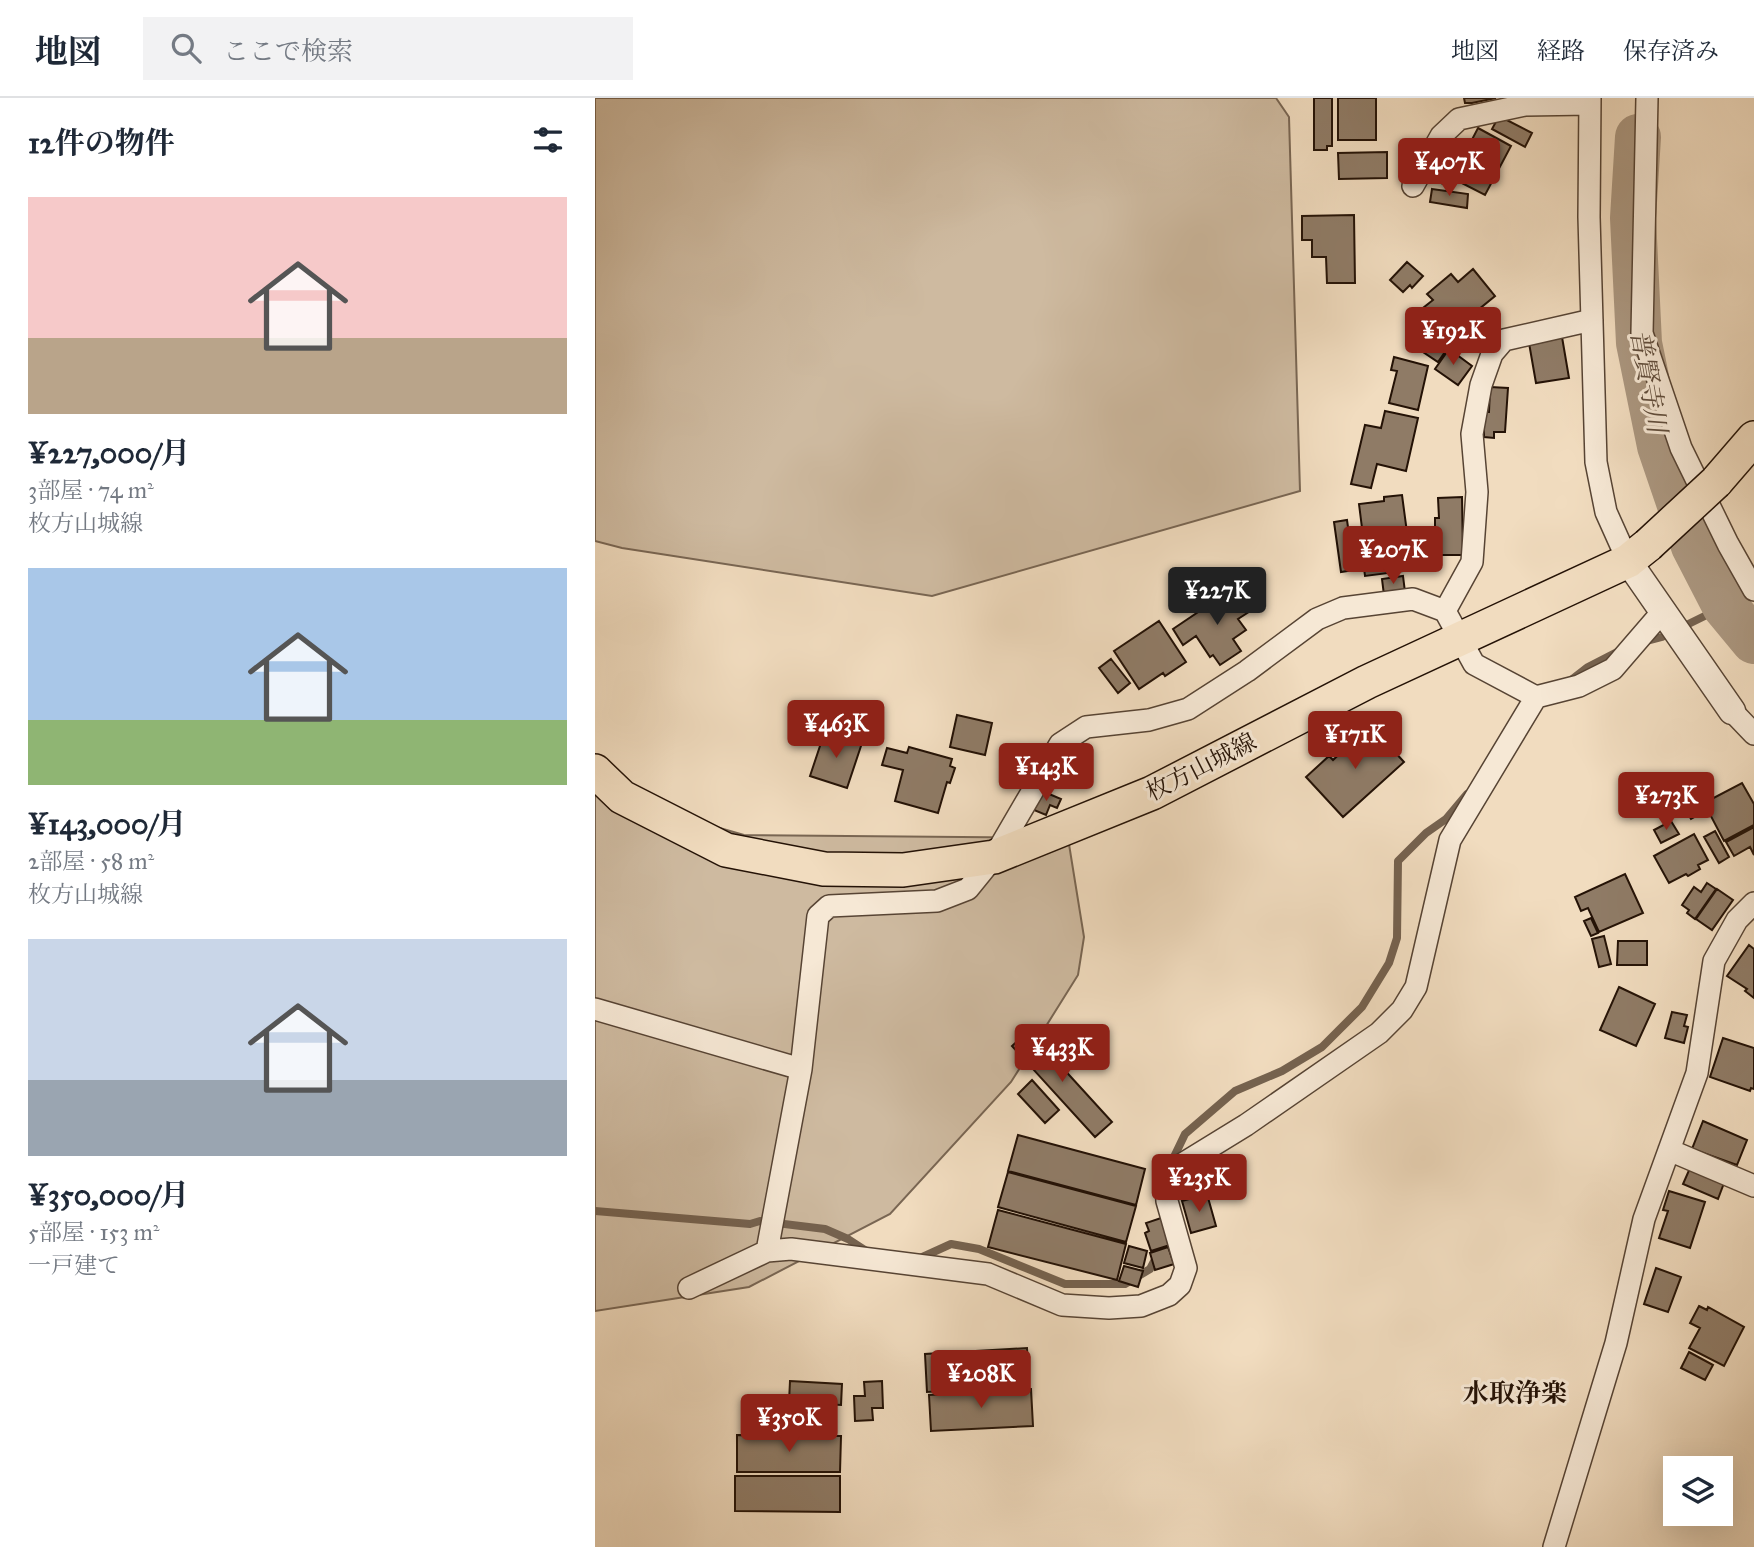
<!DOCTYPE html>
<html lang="ja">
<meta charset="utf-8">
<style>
body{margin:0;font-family:"IM FELL Great Primer","Noto Serif JP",serif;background:#f2f2f3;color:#1f2937;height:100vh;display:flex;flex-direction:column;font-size:26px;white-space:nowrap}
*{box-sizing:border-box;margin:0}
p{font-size:23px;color:#747a83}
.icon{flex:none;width:38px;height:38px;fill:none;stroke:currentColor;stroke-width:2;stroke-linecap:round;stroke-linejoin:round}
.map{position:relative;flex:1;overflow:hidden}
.side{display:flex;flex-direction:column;background:#fff;width:595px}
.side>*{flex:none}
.controls{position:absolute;left:1068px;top:1358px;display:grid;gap:14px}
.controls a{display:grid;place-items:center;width:70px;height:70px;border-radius:0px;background:#fff;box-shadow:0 7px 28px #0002;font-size:35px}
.price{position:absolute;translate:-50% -60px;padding:0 16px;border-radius:7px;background:#8f2418;color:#fff;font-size:23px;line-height:46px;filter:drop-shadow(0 2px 4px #0008)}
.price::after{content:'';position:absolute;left:50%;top:42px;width:21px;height:16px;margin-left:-10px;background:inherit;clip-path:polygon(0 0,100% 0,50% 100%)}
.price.current{background:#222;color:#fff}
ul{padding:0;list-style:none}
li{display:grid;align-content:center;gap:14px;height:371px;padding:0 28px}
li span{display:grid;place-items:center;height:217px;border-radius:0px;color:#555}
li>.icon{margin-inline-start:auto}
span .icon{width:126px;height:126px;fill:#fffc;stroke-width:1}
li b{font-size:30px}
h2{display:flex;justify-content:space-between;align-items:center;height:84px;padding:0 28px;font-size:30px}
header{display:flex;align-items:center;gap:42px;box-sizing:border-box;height:98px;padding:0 35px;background:#fff;border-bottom:2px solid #e0e1e3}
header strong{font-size:33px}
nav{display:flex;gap:38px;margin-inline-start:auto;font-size:24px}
.search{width:490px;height:63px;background:#f2f2f3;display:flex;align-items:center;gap:18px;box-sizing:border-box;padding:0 24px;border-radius:0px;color:#747a83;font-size:26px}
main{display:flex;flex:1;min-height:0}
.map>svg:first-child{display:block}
.green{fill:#cebaa0;stroke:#796653;stroke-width:2}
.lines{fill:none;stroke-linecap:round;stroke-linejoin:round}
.stream{stroke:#75624f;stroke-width:8}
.river{stroke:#ab9780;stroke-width:46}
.building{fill:#8f7b66;stroke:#241206;stroke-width:2}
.minor-casing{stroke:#574434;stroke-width:24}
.tertiary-casing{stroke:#574434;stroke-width:29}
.primary-casing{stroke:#241206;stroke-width:36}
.minor{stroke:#f6e8d5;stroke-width:21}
.tertiary{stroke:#f6e8d5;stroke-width:26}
.primary{stroke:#f1dcbf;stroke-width:33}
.primary-bridge-casing{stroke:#241206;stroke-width:36;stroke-linecap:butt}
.primary-bridge{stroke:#f1dcbf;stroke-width:33}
.labels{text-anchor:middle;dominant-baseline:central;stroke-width:6;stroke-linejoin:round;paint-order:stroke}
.street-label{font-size:24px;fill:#241206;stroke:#f6e8d5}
.water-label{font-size:26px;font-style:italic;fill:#614e3d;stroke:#f6e8d5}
.neighbourhood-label{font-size:26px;font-weight:bold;fill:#241206;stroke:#f6e8d5}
</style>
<header>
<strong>地図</strong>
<div class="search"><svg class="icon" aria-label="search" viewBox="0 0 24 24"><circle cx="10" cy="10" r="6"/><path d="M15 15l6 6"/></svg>ここで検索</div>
<nav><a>地図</a><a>経路</a><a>保存済み</a></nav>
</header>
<main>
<section class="side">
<h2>12件の物件<svg class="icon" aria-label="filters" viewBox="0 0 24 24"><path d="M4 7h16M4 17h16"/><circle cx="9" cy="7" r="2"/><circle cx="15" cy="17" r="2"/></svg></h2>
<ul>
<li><span style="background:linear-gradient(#f6c9c9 65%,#b9a48a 0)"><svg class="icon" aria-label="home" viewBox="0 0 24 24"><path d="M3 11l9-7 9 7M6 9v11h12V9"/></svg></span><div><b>¥227,000/月</b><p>3部屋 · 74 m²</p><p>枚方山城線</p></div></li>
<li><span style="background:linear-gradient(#a9c7e8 70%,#8fb573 0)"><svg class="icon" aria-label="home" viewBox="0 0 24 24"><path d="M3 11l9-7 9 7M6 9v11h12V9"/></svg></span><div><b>¥143,000/月</b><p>2部屋 · 58 m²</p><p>枚方山城線</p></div></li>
<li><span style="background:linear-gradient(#c9d6e8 65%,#9aa5b1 0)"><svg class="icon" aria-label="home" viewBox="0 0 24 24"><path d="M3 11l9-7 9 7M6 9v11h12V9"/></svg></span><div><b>¥350,000/月</b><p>5部屋 · 153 m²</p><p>一戸建て</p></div></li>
</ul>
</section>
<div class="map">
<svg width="1159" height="1449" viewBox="0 0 1159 1449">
<rect width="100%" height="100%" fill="#f1dcbf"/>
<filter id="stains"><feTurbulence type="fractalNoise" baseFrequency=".00286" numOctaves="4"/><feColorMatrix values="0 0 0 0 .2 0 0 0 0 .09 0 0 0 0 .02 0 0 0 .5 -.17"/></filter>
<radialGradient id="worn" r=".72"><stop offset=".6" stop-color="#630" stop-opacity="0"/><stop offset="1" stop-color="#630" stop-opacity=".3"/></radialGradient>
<path class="green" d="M0,0H681L694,19L705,393L337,498L27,450L0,443Z
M0,694L149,737L473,740L489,839L483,877L416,984L295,1116L154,1189L0,1213Z"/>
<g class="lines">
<path class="stream" d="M1048,544L1067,539L1130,508
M975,583L993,569L1026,552
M578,1069V1061L590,1036L640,993L687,973L727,949L767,909L794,865L802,840L803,763L831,735L851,721L872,696
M0,1113L155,1126L165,1123L230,1131L253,1141L273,1154
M323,1161L356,1146L384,1151L470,1186H530L555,1171L571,1141"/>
<path class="river" d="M1043,39L1038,120L1044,245L1065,348L1099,448L1130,508L1159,543"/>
</g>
<path class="building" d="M719,0H737V48H732V52H719Z
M743,0H781V42H743Z
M869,0H901L877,5H870Z
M904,18L937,35L930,49L897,31Z
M883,30L916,48L890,97L857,80Z
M857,39L872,47L850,87L834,79Z
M792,54V80L744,81L743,55Z
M837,91L873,96L872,110L835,104Z
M759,117L760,185H732L731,159H717V142H707V118Z
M812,164L828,178L817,190L815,187L808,194L795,182Z
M878,171L900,198L851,238L828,210L838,202L832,196L856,176L863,184Z
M825,232L852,251L843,264L816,246Z
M967,239L974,280L941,285L934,245Z
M854,251L877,268L863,287L840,271Z
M799,259L833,268L823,312L794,305L802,273L796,272Z
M895,289L913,290L910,334H899V340L889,339V332H887L888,314H894Z
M790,313L823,320L811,373L782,366L776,390L756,386L770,327L786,330Z
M807,397L817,472L770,478L767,454L760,456L758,439L768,438L764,406L789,403V399Z
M867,399L868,457H840V420H844L843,400Z
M752,422L759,472L746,474L739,424Z
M808,478L810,494L789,497L787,481Z
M633,494L639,503L650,495L660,510L643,521L651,532L638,541L646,553L625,567L618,557L615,559L601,538L588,547L578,531Z
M564,523L591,564L570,578L568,575L544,591L519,553Z
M516,561L535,585L523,595L504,570Z
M362,617L397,625L390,657L355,649Z
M775,627L809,664L748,719L711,679L734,658L738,662Z
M230,633L267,645L252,690L215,678Z
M314,649L357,661L355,668L360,670L355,685L352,684L343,715L300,703L308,672L287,667L292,650L312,655Z
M1147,685L1159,706V727L1129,743L1109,705Z
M447,693L466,701L462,710L455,707L451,717L439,712Z
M1099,697L1108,714L1096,721L1086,704Z
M1076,723L1084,736L1066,745L1059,732Z
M1159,729V757L1155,749L1139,758L1131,744Z
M1120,733L1134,759L1124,765L1109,739Z
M1099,736L1113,762L1103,767L1105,771L1093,778L1091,776L1074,785L1059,758Z
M1030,776L1048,815L1004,834L993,810L986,813L980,799Z
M1112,785L1121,791L1100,821L1092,815L1094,812L1087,807L1099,789L1106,794Z
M1122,791L1138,802L1117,832L1101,821Z
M996,820L1003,835L996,838L989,823Z
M1009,838L1016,866L1004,869L997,841Z
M1023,843H1052V867H1022Z
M1154,847L1159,851V900L1150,893L1152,891L1132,878Z
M1024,889L1060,906L1041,948L1005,932Z
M1077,914L1092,917L1089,928L1093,929L1089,945L1070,940Z
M434,933L517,1024L500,1039L417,948Z
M1128,940L1159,950V991L1156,990L1155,993L1115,979Z
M437,982L464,1012L450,1025L423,996Z
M1108,1023L1152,1042L1142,1067L1097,1051Z
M423,1037L550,1071L541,1107L413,1073Z
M1095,1070L1129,1085L1123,1101L1088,1086Z
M413,1074L541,1108L531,1144L403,1109Z
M1074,1093L1110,1104L1095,1150L1064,1140L1073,1113L1068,1112Z
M612,1096L621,1128L596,1135L587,1103Z
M403,1112L531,1146L522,1182L393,1149Z
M566,1120L575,1147L556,1153L550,1135L554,1133L551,1125Z
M534,1148L552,1153L548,1170L529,1165Z
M573,1149L579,1166L560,1172L555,1155Z
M529,1168L548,1173L543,1189L524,1183Z
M1061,1170L1086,1179L1073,1214L1049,1206Z
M1104,1208L1112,1212L1113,1209L1149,1229L1129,1268L1094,1250L1105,1230L1095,1225Z
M432,1250L434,1288L332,1294L330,1256Z
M1094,1254L1118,1267L1110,1282L1086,1270Z
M195,1283L247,1286L246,1307L194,1304Z
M287,1283L288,1310H277L278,1322L260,1323L259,1298H270L269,1284Z
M436,1291L438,1328L336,1333L334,1297Z
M159,1323H184V1334L159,1333Z
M142,1337L246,1338L245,1374H142Z
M140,1378H245V1414L140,1413Z"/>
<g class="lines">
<g class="minor-casing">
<path id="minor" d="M995,0L994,119L1001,364L1011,414L1033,463
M1052,0L1047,235L1086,350L1133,446L1159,492
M818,88L846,38L864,21L930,7L995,6
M850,513L877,464L882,394L877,336L886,287L897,256L909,242L997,222
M1137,613L1159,636
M0,911L206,971
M1074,1052L1159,1088
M172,1153L206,971L223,818L234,808L342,803L373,791L399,759L465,646L491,629L554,622L593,611L652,573L722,521L748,510L818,501L850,513L879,566L941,599L984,588L1018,571L1068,513
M94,1190L172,1153L196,1151L393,1176L467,1207L514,1210L546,1208L574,1197L585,1187L591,1170L572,1103L571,1087L581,1070L651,1027L784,935L807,912L821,889L855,742L941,599
M959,1449L1021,1245L1049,1121L1102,975L1119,863L1142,822L1159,805"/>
</g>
<g class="tertiary-casing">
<path id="tertiary" d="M1033,463L1137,613"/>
</g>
<g class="primary-casing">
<path id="primary" d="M1121,384L1159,340
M0,673L27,699L131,752L229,771L308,772L399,759L557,695L772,584L1033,463L1053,447"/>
</g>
<use href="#minor" class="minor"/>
<use href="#tertiary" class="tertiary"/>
<use href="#primary" class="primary"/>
<g class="primary-bridge-casing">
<path id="primary-bridge" d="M1053,447L1121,384"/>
</g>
<use href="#primary-bridge" class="primary-bridge"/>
</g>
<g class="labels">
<g class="street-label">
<text transform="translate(606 669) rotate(-27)">枚方山城線</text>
</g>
<g class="water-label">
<text transform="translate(1054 283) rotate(80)">普賢寺川</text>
</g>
<g class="neighbourhood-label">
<text x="920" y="1295">水取浄楽</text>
</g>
</g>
<rect width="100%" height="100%" filter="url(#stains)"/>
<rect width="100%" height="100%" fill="url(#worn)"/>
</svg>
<div class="controls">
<a><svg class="icon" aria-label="layers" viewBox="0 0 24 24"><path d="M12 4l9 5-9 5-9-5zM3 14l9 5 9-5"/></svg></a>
</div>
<b class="price" style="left:854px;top:100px">¥407K</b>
<b class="price" style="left:858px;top:269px">¥192K</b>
<b class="price" style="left:798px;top:488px">¥207K</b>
<b class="price current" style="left:622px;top:529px">¥227K</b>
<b class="price" style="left:241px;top:662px">¥463K</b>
<b class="price" style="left:760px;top:673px">¥171K</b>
<b class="price" style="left:451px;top:705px">¥143K</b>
<b class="price" style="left:1071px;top:734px">¥273K</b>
<b class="price" style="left:467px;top:986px">¥433K</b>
<b class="price" style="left:604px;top:1116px">¥235K</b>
<b class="price" style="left:386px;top:1312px">¥208K</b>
<b class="price" style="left:194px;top:1356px">¥350K</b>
</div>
</main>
